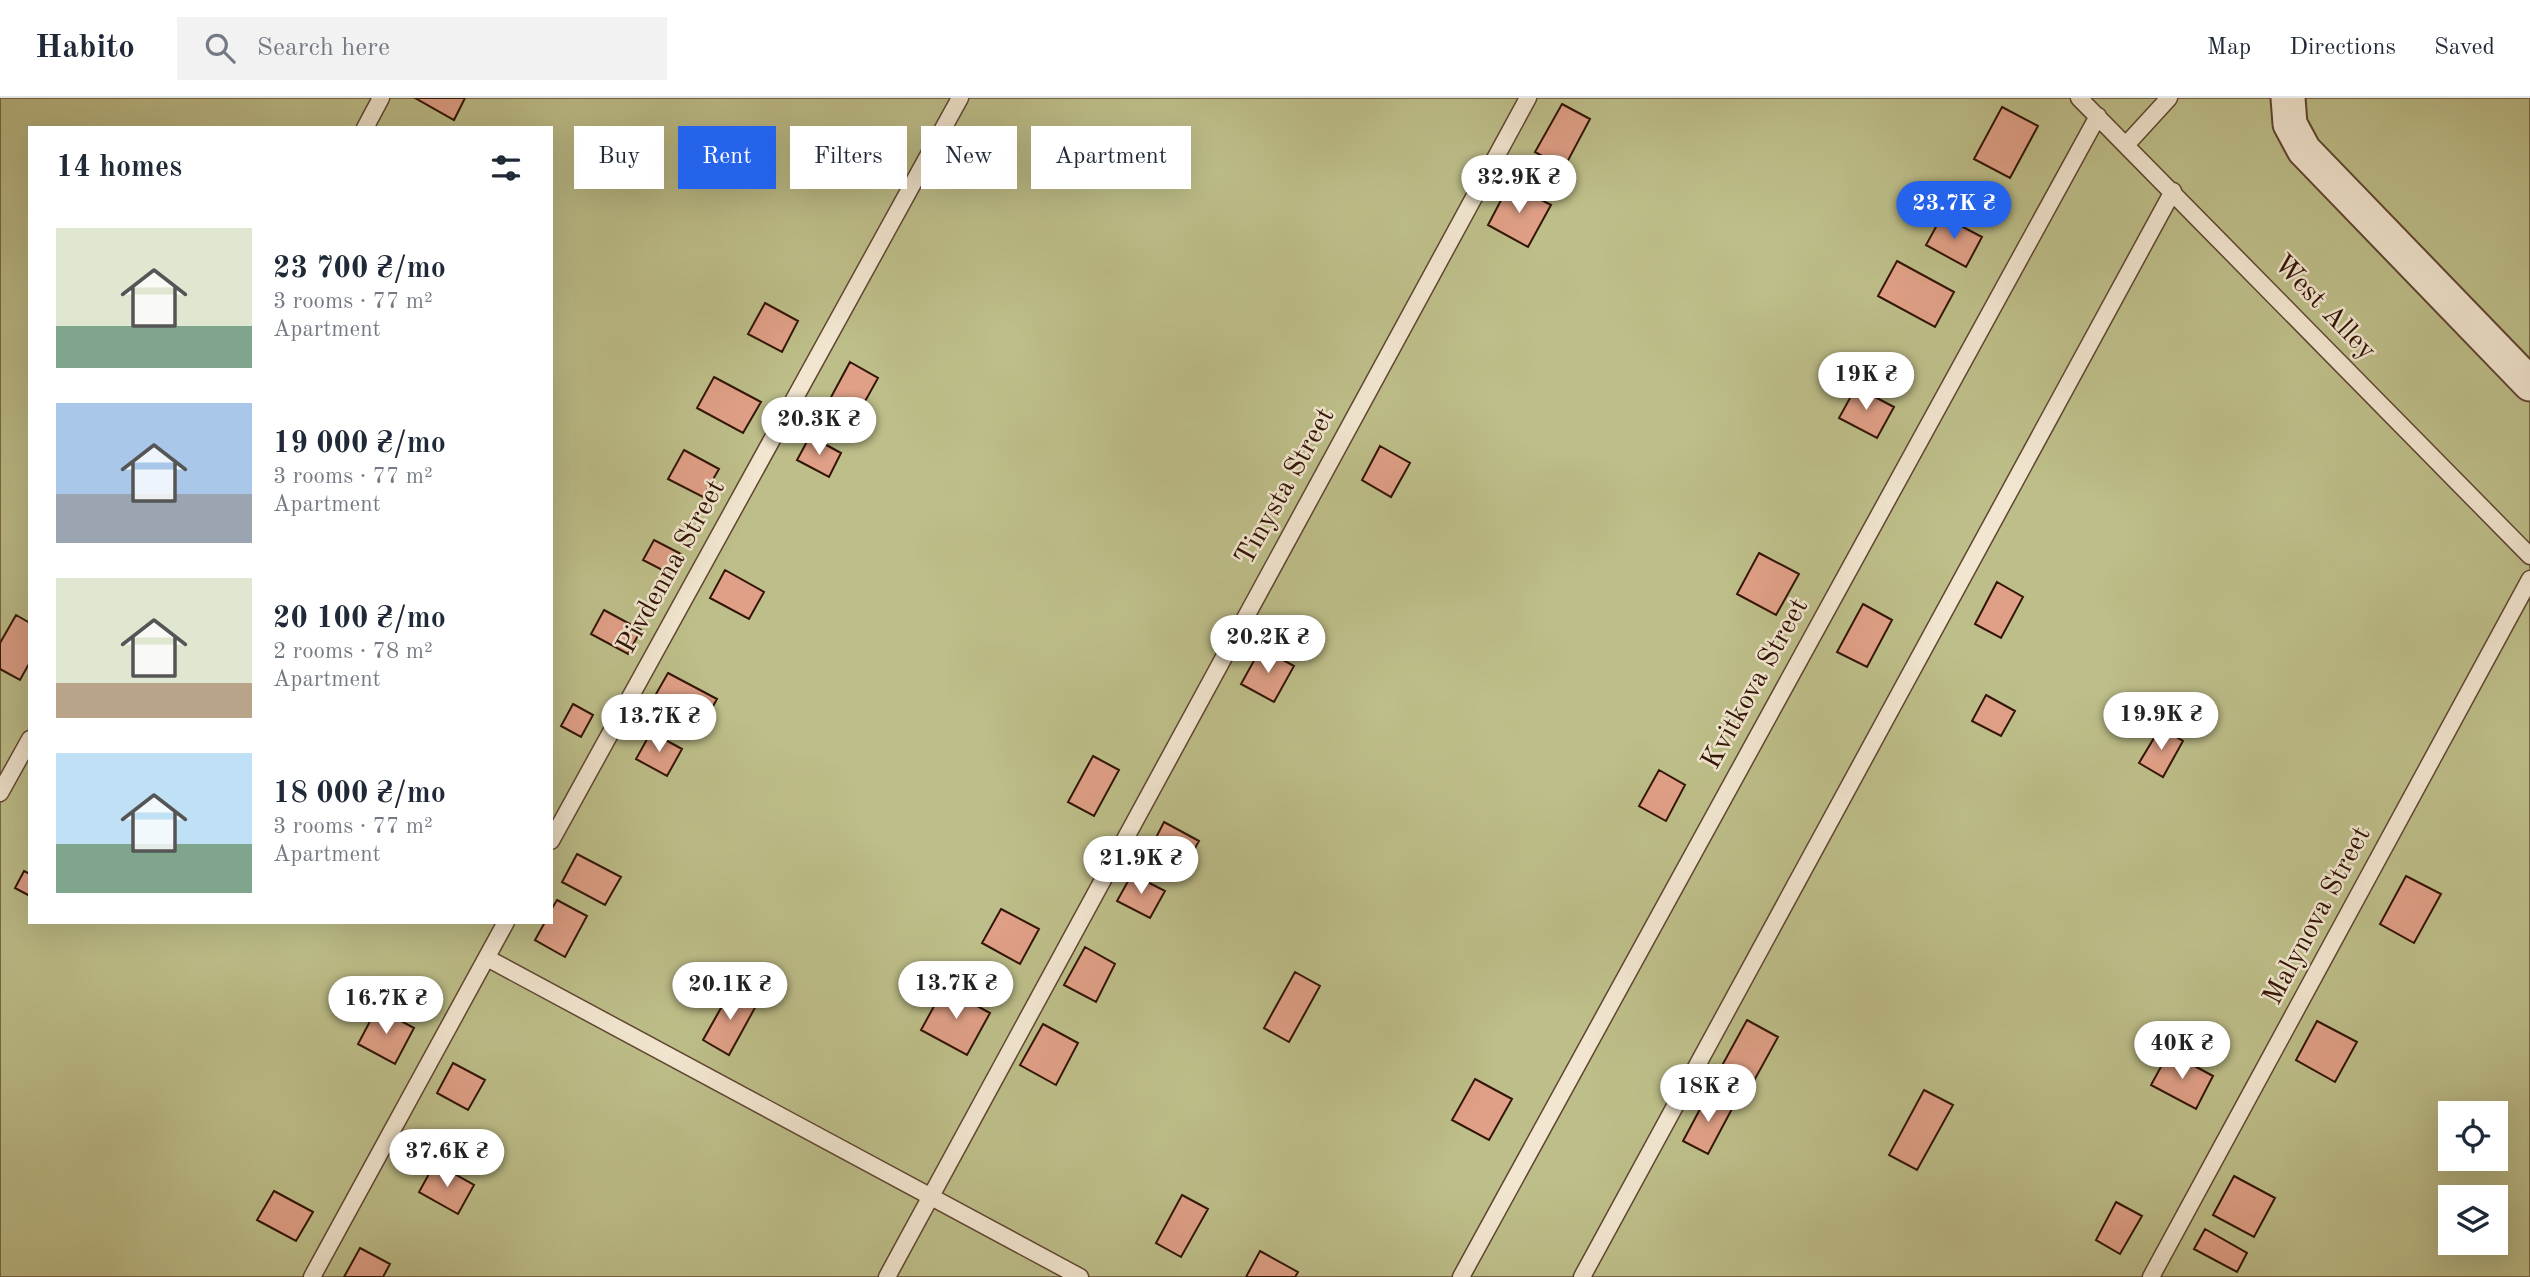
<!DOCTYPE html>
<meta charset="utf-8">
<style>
body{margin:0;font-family:"Old Standard TT",serif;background:#f2f2f3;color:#1f2937;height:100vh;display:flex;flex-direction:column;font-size:26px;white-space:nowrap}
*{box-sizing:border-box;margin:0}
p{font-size:23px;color:#747a83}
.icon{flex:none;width:38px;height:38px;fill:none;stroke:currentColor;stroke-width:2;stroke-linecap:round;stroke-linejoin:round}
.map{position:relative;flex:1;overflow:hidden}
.sheet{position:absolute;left:28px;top:28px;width:525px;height:798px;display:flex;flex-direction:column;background:#fff;border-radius:0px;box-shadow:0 7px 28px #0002}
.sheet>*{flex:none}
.guide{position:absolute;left:574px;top:28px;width:665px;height:63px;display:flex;gap:14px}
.controls{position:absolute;left:2438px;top:1003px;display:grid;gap:14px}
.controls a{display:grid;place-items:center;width:70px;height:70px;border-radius:0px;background:#fff;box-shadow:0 7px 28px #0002;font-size:35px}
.price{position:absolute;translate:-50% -60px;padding:0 16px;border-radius:24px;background:#fff;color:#222;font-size:23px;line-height:46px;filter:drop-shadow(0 2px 4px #0008)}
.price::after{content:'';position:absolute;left:50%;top:42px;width:21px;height:16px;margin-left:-10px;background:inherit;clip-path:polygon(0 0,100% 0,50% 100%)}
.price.on{background:#2563eb;color:#fff}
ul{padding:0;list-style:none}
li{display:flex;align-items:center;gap:21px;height:175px;padding:0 28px}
li span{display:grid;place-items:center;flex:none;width:196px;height:140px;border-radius:0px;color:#555}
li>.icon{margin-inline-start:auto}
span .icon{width:84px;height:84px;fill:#fffc;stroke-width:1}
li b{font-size:30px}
h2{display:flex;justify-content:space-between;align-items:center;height:84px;padding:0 28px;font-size:30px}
.pill{padding:0 24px;border-radius:0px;background:#fff;box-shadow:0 7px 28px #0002;font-size:24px;line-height:63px}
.pill.on{background:#2563eb;color:#fff}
header{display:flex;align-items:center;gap:42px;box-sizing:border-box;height:98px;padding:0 35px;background:#fff;border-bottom:2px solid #e0e1e3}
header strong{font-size:33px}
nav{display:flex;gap:38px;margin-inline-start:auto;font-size:24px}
.search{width:490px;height:63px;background:#f2f2f3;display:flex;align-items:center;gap:18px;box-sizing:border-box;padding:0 24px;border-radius:0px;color:#747a83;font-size:26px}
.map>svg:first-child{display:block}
.green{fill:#bdbe89;stroke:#786947;stroke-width:2;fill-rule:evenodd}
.building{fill:#e0a087;stroke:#321405;stroke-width:2}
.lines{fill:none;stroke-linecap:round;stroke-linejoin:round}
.service-casing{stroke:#604531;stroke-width:19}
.minor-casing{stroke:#604531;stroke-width:37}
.service{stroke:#f2e6d0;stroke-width:16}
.minor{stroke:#f2e6d0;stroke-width:33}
.labels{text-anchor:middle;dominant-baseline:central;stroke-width:5;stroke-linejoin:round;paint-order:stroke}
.street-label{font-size:28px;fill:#321405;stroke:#f2e6d0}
</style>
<header>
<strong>Habito</strong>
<div class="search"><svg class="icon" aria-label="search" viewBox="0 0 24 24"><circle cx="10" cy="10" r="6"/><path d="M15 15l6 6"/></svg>Search here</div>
<nav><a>Map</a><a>Directions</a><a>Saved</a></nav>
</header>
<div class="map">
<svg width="2530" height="1179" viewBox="0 0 2530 1179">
<rect width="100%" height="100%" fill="#ebd9b6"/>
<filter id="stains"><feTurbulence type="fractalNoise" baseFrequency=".00286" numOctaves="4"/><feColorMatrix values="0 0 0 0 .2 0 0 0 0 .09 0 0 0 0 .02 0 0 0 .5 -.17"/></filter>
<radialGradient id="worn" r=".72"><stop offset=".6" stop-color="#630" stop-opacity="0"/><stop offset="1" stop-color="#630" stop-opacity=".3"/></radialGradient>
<path class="green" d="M0,0H2530V1179H0ZM30,30H551V824H30ZM2450,1015H2496V1060H2450ZM2450,1099H2496V1144H2450Z"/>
<path class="building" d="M415,0H465L454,22Z
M1562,6L1590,21L1564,70L1535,54Z
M2002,9L2038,28L2010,80L1974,61Z
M1510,85L1551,107L1528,149L1488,127Z
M1942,118L1982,139L1966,169L1926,147Z
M1897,163L1954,194L1935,229L1878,198Z
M765,205L798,223L782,254L748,236Z
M850,264L878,280L858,316L830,301Z
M714,279L761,304L743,335L697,310Z
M1856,289L1894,309L1877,340L1839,320Z
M810,338L841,355L829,379L797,362Z
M1380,348L1410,365L1391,399L1362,382Z
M684,352L719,371L703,399L668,381Z
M654,442L681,456L670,476L643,462Z
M1759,455L1799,476L1776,517L1737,496Z
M725,472L764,494L749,521L710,500Z
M1997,484L2023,499L2001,540L1975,526Z
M1863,506L1892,522L1867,569L1837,554Z
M604,512L641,532L628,556L591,536Z
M16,517L30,525V564L20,582L0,571V545Z
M1261,550L1294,568L1274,604L1241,586Z
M668,575L717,601L701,630L652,603Z
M1986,597L2015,613L2001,638L1972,623Z
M573,606L593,617L581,639L561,628Z
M2160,630L2183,643L2163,679L2139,665Z
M651,634L682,651L667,678L636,661Z
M1093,658L1119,672L1094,718L1068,704Z
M1659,672L1685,687L1666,723L1639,708Z
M1164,724L1199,743L1180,777L1146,759Z
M577,756L621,779L605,807L562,784Z
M24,773L30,776V798L15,790Z
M1132,776L1165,793L1150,820L1117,803Z
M2406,778L2441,796L2414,845L2380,826Z
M557,802L587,818L565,859L535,842L545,824H551V812Z
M1001,811L1039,831L1020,866L982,845Z
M1085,849L1115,866L1096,904L1064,887Z
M1295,874L1320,888L1289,944L1264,930Z
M944,890L990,915L967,957L921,932Z
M731,892L757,906L729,957L703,942Z
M377,910L414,930L395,966L358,946Z
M1747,922L1778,939L1750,990L1719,973Z
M2317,923L2357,944L2335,984L2296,962Z
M1043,926L1078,945L1056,987L1020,967Z
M2169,954L2213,978L2196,1011L2151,987Z
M453,965L485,982L468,1012L437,995Z
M1475,981L1512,1001L1489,1042L1452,1022Z
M1924,992L1953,1007L1917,1072L1889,1057Z
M1708,996L1733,1009L1708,1056L1683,1043Z
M435,1065L474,1087L458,1116L419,1094Z
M2234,1078L2275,1100L2254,1139L2213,1117Z
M274,1093L313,1114L296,1143L257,1122Z
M1182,1097L1208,1111L1181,1159L1156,1145Z
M2116,1104L2142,1118L2120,1156L2096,1142Z
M2205,1131L2247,1155L2237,1174L2194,1151Z
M360,1150L390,1166L383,1179H344Z
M1260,1153L1298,1174L1295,1179H1246Z"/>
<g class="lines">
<g class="service-casing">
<path id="service" d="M2079,0L2530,458
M365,30L381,0
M2126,47L2169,0
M0,695L30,641
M551,743L960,0
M487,860L1080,1179
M312,1179L506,824
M887,1179L1528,0
M1461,1179L2098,18
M1582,1179L2173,93
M2151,1179L2530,481"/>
</g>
<g class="minor-casing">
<path id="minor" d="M2288,0L2290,26L2304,52L2530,286"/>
</g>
<use href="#service" class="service"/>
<use href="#minor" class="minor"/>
</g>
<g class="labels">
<g class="street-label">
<text transform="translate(2324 210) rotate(46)">West Alley</text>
<text transform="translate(1286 389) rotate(-61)">Tinysta Street</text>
<text transform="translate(672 469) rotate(-61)">Pivdenna Street</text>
<text transform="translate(1756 586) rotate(-61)">Kvitkova Street</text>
<text transform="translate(2318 818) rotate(-62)">Malynova Street</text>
</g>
</g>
<rect width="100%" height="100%" filter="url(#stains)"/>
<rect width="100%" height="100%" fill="url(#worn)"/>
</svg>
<div class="controls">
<a><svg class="icon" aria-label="locate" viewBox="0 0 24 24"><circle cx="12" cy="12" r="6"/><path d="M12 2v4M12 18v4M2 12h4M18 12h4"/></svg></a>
<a><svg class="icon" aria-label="layers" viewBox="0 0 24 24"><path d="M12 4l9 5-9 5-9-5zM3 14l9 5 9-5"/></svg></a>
</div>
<b class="price" style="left:1519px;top:117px">32.9K ₴</b>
<b class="price on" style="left:1954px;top:143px">23.7K ₴</b>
<b class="price" style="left:1866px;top:314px">19K ₴</b>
<b class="price" style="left:819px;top:359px">20.3K ₴</b>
<b class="price" style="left:1268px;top:577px">20.2K ₴</b>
<b class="price" style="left:2161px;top:654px">19.9K ₴</b>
<b class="price" style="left:659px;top:656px">13.7K ₴</b>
<b class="price" style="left:1141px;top:798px">21.9K ₴</b>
<b class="price" style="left:956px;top:923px">13.7K ₴</b>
<b class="price" style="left:730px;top:924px">20.1K ₴</b>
<b class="price" style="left:386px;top:938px">16.7K ₴</b>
<b class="price" style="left:2182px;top:983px">40K ₴</b>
<b class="price" style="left:1708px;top:1026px">18K ₴</b>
<b class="price" style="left:447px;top:1091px">37.6K ₴</b>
<div class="guide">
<a class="pill">Buy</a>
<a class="pill on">Rent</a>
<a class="pill">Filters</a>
<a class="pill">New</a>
<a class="pill">Apartment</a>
</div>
<section class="sheet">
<h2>14 homes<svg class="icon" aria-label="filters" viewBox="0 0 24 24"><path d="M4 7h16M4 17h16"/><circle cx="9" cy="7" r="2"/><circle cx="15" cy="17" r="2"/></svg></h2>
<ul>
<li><span style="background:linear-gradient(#dfe7d0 70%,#7fa58c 0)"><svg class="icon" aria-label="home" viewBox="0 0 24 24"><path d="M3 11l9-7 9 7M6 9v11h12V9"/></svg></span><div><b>23 700 ₴/mo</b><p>3 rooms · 77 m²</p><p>Apartment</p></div></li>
<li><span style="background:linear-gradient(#a9c7e8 65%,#9aa5b1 0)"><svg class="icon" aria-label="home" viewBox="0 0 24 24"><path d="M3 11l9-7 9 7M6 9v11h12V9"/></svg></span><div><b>19 000 ₴/mo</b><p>3 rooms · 77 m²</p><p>Apartment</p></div></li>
<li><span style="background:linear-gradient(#dfe7d0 75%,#b9a48a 0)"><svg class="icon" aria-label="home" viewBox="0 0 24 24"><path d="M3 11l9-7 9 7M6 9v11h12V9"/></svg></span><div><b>20 100 ₴/mo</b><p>2 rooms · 78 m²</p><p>Apartment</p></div></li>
<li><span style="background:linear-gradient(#bfe0f5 65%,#7fa58c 0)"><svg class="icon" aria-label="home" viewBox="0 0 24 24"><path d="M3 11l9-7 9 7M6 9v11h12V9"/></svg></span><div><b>18 000 ₴/mo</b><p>3 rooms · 77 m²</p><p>Apartment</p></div></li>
</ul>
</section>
</div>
